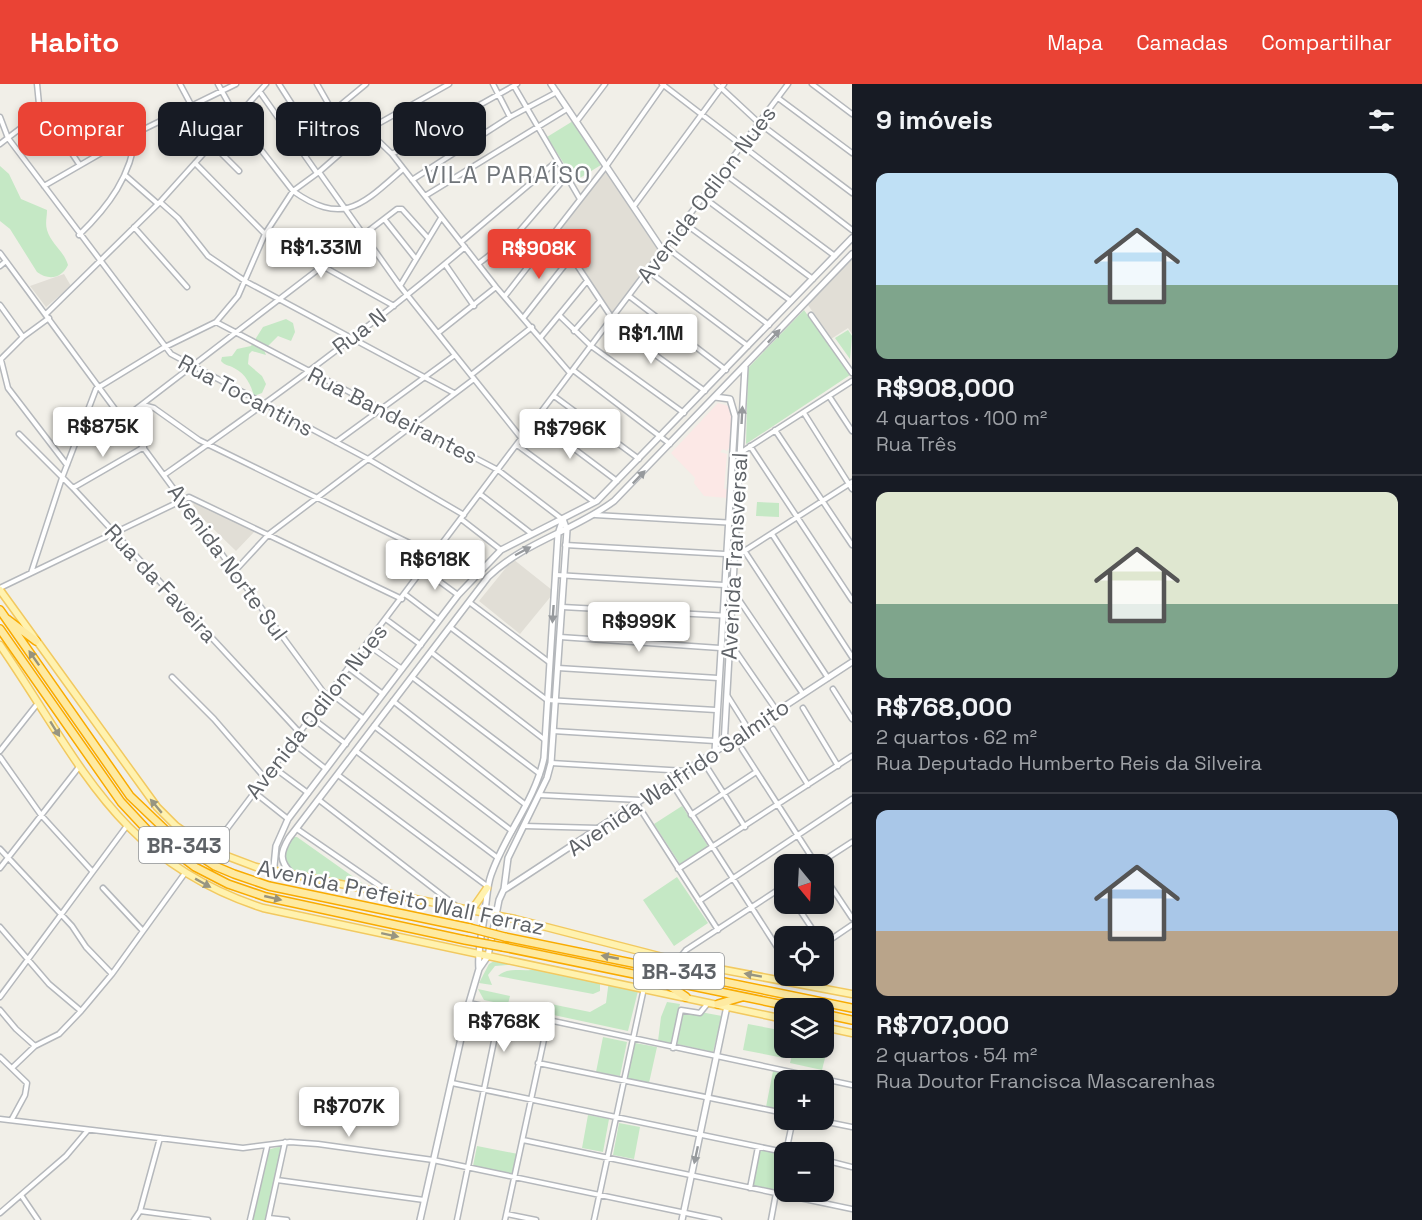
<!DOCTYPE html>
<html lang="pt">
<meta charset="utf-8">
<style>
body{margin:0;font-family:"Space Grotesk",sans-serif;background:#20242c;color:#f1f3f6;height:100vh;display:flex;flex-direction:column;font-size:22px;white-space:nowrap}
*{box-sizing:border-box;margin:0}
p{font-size:20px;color:#9ea1a6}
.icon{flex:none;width:33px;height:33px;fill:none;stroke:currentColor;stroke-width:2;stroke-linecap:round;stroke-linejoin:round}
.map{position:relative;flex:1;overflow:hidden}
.drawer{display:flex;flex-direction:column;background:#171b24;width:570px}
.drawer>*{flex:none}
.top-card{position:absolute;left:18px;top:18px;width:570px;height:54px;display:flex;gap:12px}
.needle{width:39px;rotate:162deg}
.fabs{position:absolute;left:774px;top:770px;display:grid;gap:12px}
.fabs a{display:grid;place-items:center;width:60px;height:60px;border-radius:12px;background:#171b24;box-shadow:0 3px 9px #0003;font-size:30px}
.price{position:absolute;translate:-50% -51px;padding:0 14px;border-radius:6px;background:#fff;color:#222;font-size:20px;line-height:39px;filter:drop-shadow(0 2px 3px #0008)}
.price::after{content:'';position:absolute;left:50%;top:36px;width:18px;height:14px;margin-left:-9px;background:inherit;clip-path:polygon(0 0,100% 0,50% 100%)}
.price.active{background:#ea4335;color:#fff}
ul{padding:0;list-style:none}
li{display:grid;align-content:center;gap:12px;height:318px;padding:0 24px}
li+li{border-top:2px solid #363941}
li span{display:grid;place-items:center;height:186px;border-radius:12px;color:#555}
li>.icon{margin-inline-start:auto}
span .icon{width:108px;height:108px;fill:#fffc;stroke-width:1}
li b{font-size:26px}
h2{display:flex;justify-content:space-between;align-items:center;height:72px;padding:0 24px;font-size:26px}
.pill{padding:0 21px;border-radius:12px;background:#171b24;box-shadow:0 3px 9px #0003;font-size:21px;line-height:54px}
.pill.active{background:#ea4335;color:#fff}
header{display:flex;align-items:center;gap:36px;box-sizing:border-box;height:84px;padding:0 30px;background:#ea4335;color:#fff}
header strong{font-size:28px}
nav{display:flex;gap:33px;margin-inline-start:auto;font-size:21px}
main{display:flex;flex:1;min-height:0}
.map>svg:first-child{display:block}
.education{fill:#e1ded6}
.medical{fill:#fce8e6}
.green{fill:#c5e8c5}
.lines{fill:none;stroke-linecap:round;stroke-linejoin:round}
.minor-casing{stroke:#b5b8bc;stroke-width:7}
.tertiary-casing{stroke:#b5b8bc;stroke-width:8}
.primary-casing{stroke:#f2c960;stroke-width:9}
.trunk-casing{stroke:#f9ab00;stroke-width:10}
.minor{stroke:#fff;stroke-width:4}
.tertiary{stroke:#fff;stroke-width:5}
.primary{stroke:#fff2af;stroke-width:6}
.trunk{stroke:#feeaa1;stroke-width:7}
.trunk-bridge-casing{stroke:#f9ab00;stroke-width:10;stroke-linecap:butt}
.trunk-bridge{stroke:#feeaa1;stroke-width:7}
.oneway{fill:#979a9d}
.oneway2{fill:#97927c}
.oneway3{fill:#979581}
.labels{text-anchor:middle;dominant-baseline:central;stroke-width:5;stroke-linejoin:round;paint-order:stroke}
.shield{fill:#fff;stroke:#8f9295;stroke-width:1.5}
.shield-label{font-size:21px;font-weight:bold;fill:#5f6368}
.street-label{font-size:22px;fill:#5f6368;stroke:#fff}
.neighbourhood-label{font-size:24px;letter-spacing:1.5px;fill:#70757a;stroke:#fff}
</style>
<header>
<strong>Habito</strong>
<nav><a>Mapa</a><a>Camadas</a><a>Compartilhar</a></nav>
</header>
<main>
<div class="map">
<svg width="852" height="1136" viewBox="0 0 852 1136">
<rect width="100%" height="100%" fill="#f1efe8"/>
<path class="education" d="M605,87L659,168L612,229L558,148Z
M852,175V250L848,244L831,255L808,221Z
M64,190L71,202L46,223L30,202Z
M192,416L257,445L236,467L196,428Z
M513,475L552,506V511L520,550L479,517Z"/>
<path class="medical" d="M718,319L732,323L731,360L727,367L723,365L720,368L727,370L724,405H728L727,414L704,412L694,399L695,394L671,369Z"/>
<path class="green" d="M573,37L601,81L575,97L547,53Z
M0,82L9,90L21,115L47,126C47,133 45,139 47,146C51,160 64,167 68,181C62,194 49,197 37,188L10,145L0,137Z
M804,226L850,291L746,360L748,284Z
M286,235L293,239L295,248L291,257L278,252L264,266L266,271L252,267L249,270L248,280L262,292L266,300L262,309L254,312C251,301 246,290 234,284C229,281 225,282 221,277L222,273L232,272L237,265L251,262L263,243Z
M848,246L852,252L850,275L835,254Z
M757,418L779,419V433L756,432Z
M682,722L708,762L680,780L654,740Z
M292,753H297L369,804L294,788L285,781L284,769Z
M677,793L708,839L674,862L643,816Z
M496,876L520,880L495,882L488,891L492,901L479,899L489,880Z
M539,884L600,897V907L593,910L498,892C509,881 525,890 539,884Z
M609,896L639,903L628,947L484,916L478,905L510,912L508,920L544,926L546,919L590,928L606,919Z
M667,918L680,920L671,959L658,957L661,933Z
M684,925L722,932L713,968L677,960Z
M748,940L784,947V974L743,966Z
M603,953L627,958L620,992L596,988Z
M635,959L657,963L649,999L627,994Z
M828,962L822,986L790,979L794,963Z
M773,987L799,993V996H784V1027L766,1023Z
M588,1031L609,1035L603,1068L582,1064Z
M619,1039L640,1043L634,1075L613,1071Z
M282,1062L266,1136H251L267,1066Z
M477,1062L518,1070L514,1090L473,1082Z
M760,1066L784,1070V1107H801L800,1112L752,1102Z"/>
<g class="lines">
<g class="minor-casing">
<path id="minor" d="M37,0L39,20L79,80
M180,0L212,60L239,87
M218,0L237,35L293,107C344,143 363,120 403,85
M279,0L309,47L366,0
M317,0L333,28
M493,0L510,33
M662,0L852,146
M717,0L759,39L852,109
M812,0L852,30
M514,2L580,115
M260,8L317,89
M778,14L852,69
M339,24L361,50
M0,33L8,54L171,270L368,375L464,431
M577,37L605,0
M367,46L392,70L496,203L570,289
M0,60L43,27
M392,70L517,0
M195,79L265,150L394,222
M319,88L400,202L522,355
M722,88L835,172
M126,92L158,120
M412,96L510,33L557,8
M44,102L136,49L236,0
M425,112L567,25
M703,113L813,195
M160,118L178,134L208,172L245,197L454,309
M634,122L724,0
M385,136L416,175
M684,139L791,217
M134,143L187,203
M555,148L612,234
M79,151C109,122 131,92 136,50
M461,158L557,77
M666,163L769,241
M0,169L327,613
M445,180L474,222
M478,180L516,151L566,93
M0,182L6,177
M648,187L748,262
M400,202L441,134
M505,212L607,81L664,0
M629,212L726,286
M0,221L23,253
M46,230L160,118L266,0
M811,231L852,289
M560,232L591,262L684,329
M524,233L571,173
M216,238L498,386L562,435
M610,238L705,307
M574,247L600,217
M438,249L496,203
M541,253L587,197
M0,276L23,253L49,234
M1,276L8,304L67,381
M573,286L670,360
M471,291L532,243
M554,312L639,375
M829,312L852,347
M143,321L154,324L199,356L434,471
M804,329L852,405
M123,335L397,125H402L428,154
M536,336L617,397
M775,346L852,461
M19,350L73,404L300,649
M336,358L455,271
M517,361L594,418
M750,362L852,516
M740,369L852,297
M164,391C267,319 369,245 465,163
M73,404L144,363
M480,410L532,450
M595,431L736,439
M461,435L501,466
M772,450L852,573
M736,454L828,594
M441,461L478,488
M565,461L725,470
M735,473L852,398
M424,486L458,511
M234,488L269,450L474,295
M31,489L62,394L96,305L163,264L216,238L238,212L265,150L293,107L319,88L367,46L449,0
M556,491L724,501
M0,504L189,413L402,515
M733,507L803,610
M406,511L439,536
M469,518L549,578
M562,523L731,532
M387,536L421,561
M450,543L547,616L716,626
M560,553L720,564
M730,559L777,627
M368,561L402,585
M431,568L545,656
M558,584L718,594
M350,585L383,610
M172,593L214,635L265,694
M412,593L540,690
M833,605L852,635
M330,609L364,635
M727,611L749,646
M393,617L526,721
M803,624L838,682
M312,634L346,660
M374,642L512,747
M773,645L808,701
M553,647L715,657
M293,659L326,685
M742,665L816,780
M0,667L38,619
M356,667L498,774
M0,673L41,731L92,787
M703,677L745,743
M551,679L686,687
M273,683L308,709
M338,691L487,802
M671,698L784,874
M254,708L288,735
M539,711L640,716
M319,716L455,821
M637,720L718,846
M691,731L756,688
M524,742L598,744
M297,745L387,807
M0,765L72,842L86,863L112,890
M211,766L788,0
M818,780L852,758
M0,784L79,683
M678,785L852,672
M824,792L852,834
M103,804L143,847
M699,817L852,715
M795,819L817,852
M0,843L49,900L81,927
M824,860L852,841
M682,877V871L686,866L784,802
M0,913L126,743
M469,919L852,1001
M0,926L16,945L35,962
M673,964L681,926L700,929L708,919
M0,973L27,999L25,1011L12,1035
M538,979L784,1029
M13,983L35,962L59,950L81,927L112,890L185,789
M452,999L784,1068
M0,1035L243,1064L290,1058L318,1060L433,1076L719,1136
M812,1035L852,1043
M523,1056L852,1125
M786,1068L793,1035
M824,1076L852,1083
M277,1096L424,1116
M750,1104L758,1063
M21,1111L38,1136
M140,1127L208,1136
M0,1129L66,1072L88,1046
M507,1130L536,1136
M269,1134L287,1136
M134,1136L140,1127L160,1054
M250,1136L267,1063
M268,1136L285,1058
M457,1136L500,928
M505,1136L548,937
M594,1136L644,904
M771,1136L776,1109"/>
</g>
<g class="tertiary-casing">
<path id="tertiary" d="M551,0L663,167
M724,662L745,283
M715,668L735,332L730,315L715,313
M270,787L274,782L276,762L288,735L458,511L501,466L597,417L852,154
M292,790C279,777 280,769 289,754L488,493C524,458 574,447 614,417L852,170
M504,806L852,578
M479,885C477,865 483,847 485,826C487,814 487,802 491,791C505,750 535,717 544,674L558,450L563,435
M420,1136L469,919L479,885L488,872L499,816L504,805L508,774L547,694L551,679L567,446L563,435
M682,1136L727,922"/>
</g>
<g class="primary-casing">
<path id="primary" d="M0,506L157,723L176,742L211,766L256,783L515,835L682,878L852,910
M0,561C80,677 117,777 263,824L784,935
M471,827L487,804
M824,943L852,949"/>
</g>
<g class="trunk-casing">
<path id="trunk" d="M0,526L130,712L177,757L215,782L234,790L269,802L470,844
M7,535L36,557
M0,545L121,718L149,748L195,783L228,800L266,813L465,856
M505,853L852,924
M503,863L798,924
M664,898L686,913
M718,920L742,913
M824,930L852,936"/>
</g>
<use href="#minor" class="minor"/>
<use href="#tertiary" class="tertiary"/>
<use href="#primary" class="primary"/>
<use href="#trunk" class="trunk"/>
<g class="trunk-bridge-casing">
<path id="trunk-bridge" d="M470,844L505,853
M465,856L503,863"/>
</g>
<use href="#trunk-bridge" class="trunk-bridge"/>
</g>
<defs><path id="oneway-solid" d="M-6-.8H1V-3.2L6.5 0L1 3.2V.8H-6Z" transform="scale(1.5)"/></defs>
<g class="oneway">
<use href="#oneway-solid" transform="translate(774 252) rotate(-47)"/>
<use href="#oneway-solid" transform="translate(742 331) rotate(-87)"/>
<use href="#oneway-solid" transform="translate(639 393) rotate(-46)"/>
<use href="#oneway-solid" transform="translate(523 467) rotate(-28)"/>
<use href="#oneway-solid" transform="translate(553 530) rotate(94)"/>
<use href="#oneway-solid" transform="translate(696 1071) rotate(102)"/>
</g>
<g class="oneway2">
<use href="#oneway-solid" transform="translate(34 574) rotate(-125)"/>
<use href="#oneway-solid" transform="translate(273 814) rotate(13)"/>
<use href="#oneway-solid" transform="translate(610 873) rotate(-169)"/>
</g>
<g class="oneway3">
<use href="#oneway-solid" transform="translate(55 645) rotate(58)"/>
<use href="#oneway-solid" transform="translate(156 722) rotate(-130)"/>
<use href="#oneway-solid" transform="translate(203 799) rotate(29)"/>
<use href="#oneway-solid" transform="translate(390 851) rotate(12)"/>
<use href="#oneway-solid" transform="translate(753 891) rotate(-170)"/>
</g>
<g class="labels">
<g class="shield">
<rect x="139" y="743" width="90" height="36" rx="4.5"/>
<rect x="634" y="869" width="90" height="36" rx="4.5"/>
</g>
<g class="shield-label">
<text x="184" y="761">BR-343</text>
<text x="679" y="887">BR-343</text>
</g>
<g class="street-label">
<text transform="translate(706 110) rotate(-53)">Avenida Odilon Nues</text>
<text transform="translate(359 247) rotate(-37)">Rua N</text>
<text transform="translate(246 311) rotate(28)">Rua Tocantins</text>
<text transform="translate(393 331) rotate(27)">Rua Bandeirantes</text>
<text transform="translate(734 472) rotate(-87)">Avenida Transversal</text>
<text transform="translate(228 478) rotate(54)">Avenida Norte Sul</text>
<text transform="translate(161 499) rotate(47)">Rua da Faveira</text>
<text transform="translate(316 627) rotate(-52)">Avenida Odilon Nues</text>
<text transform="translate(678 693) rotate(-34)">Avenida Walfrido Salmito</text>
<text transform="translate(401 813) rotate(12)">Avenida Prefeito Wall Ferraz</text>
</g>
<g class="neighbourhood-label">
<text x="508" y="90">VILA PARAÍSO</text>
</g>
</g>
</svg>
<div class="fabs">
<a><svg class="needle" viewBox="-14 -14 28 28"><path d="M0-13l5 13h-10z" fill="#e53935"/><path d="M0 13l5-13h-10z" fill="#9ea1a6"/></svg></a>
<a><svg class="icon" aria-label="locate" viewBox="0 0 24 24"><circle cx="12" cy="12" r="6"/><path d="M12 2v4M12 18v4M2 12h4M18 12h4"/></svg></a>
<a><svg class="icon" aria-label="layers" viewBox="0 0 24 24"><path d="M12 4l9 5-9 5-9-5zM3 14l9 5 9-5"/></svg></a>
<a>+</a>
<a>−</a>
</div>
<b class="price" style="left:321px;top:195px">R$1.33M</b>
<b class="price active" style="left:539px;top:196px">R$908K</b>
<b class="price" style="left:651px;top:281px">R$1.1M</b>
<b class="price" style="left:103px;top:374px">R$875K</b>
<b class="price" style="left:570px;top:376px">R$796K</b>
<b class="price" style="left:435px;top:507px">R$618K</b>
<b class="price" style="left:639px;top:569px">R$999K</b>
<b class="price" style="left:504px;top:969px">R$768K</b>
<b class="price" style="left:349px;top:1054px">R$707K</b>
<div class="top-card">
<a class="pill active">Comprar</a>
<a class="pill">Alugar</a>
<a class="pill">Filtros</a>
<a class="pill">Novo</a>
</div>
</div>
<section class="drawer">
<h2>9 imóveis<svg class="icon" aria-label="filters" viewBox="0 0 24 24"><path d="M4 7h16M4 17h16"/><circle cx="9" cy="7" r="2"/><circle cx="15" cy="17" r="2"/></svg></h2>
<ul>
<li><span style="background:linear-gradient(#bfe0f5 60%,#7fa58c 0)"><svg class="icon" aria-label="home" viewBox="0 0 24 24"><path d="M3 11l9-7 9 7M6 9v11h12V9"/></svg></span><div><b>R$908,000</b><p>4 quartos · 100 m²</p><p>Rua Três</p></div></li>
<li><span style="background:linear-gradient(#dfe7d0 60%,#7fa58c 0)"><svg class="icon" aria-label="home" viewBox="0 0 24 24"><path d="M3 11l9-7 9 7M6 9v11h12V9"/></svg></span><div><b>R$768,000</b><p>2 quartos · 62 m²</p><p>Rua Deputado Humberto Reis da Silveira</p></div></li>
<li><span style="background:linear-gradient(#a9c7e8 65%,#b9a48a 0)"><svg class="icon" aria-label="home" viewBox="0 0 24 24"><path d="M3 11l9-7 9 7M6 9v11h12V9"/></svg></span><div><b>R$707,000</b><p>2 quartos · 54 m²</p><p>Rua Doutor Francisca Mascarenhas</p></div></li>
</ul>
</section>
</main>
